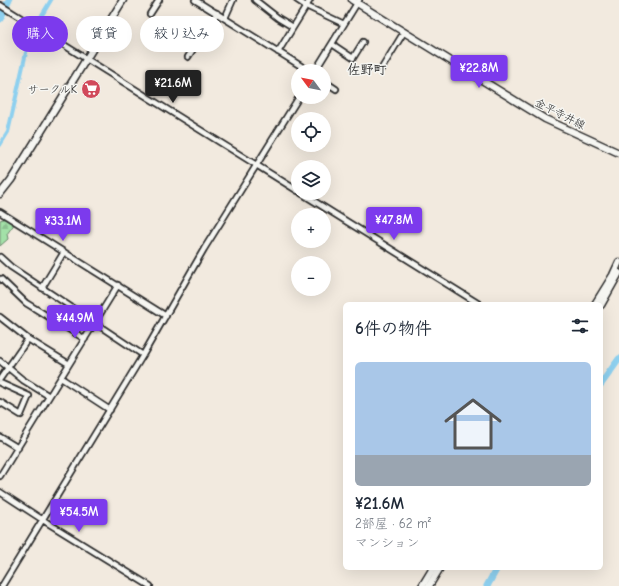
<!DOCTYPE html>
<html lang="ja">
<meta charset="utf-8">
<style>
body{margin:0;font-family:"Comic Neue","Klee One",sans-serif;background:#f2f2f3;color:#1f2937;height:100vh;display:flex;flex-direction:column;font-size:15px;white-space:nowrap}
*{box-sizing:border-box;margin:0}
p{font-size:13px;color:#747a83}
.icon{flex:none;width:22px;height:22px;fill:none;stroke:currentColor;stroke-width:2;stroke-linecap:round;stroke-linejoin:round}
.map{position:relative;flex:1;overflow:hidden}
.panel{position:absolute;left:343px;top:302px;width:260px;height:268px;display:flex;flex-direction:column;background:#fff;border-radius:6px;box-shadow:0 4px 16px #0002}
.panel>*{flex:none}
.banner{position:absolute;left:12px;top:16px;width:271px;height:36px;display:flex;gap:8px}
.needle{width:26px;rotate:302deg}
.fabs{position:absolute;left:291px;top:64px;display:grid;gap:8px}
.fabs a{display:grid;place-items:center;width:40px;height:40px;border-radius:50%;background:#fff;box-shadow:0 4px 16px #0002;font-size:20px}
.price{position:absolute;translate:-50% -34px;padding:0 9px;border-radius:4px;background:#7c3aed;color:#fff;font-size:13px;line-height:26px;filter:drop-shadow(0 1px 2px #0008)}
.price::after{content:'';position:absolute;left:50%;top:24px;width:12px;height:9px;margin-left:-6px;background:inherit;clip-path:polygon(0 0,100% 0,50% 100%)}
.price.on{background:#222;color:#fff}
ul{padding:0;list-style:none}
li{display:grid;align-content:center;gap:8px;height:212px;padding:0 12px}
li+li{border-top:1px solid #e0e1e3}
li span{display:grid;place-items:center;height:124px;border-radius:6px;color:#555}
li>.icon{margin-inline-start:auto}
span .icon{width:72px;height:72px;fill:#fffc;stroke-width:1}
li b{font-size:17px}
h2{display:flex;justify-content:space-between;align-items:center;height:48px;padding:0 12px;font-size:17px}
.pill{padding:0 14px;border-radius:18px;background:#fff;box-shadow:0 4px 16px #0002;font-size:14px;line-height:36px}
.pill.on{background:#7c3aed;color:#fff}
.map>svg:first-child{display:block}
.forest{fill:url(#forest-firs);stroke:#67866a}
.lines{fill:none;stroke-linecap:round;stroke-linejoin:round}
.canal{stroke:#8ed0ef;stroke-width:4}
.river{stroke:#8ed0ef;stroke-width:7}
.minor-casing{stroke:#2b2b2b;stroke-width:8}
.major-casing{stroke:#2b2b2b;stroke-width:9}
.minor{stroke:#f6f6f2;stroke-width:4.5}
.major{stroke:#f6f6f2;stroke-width:6}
.labels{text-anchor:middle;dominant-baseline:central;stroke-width:3;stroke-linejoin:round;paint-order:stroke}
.poi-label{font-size:11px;fill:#2b2b2b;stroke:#f6f6f2;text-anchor:end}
.street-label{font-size:11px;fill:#2b2b2b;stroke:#f6f6f2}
.quarter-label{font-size:13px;font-weight:bold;fill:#2b2b2b;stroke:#f6f6f2}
</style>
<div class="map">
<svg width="619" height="586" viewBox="0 0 619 586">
<defs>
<pattern id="forest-firs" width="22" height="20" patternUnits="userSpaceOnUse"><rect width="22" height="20" fill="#a3e1a8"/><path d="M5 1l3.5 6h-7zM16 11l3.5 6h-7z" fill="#8cc191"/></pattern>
</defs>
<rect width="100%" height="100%" fill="#f2eadf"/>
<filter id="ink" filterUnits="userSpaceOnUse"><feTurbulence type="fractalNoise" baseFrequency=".025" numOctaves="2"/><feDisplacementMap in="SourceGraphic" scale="8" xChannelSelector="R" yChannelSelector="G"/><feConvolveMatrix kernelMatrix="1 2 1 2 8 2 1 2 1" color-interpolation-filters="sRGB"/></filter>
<g filter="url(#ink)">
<path class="forest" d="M7,218L15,223L7,234L8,239L0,246V220Z"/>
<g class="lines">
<path class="canal" d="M0,145L8,132L30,35L51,0"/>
<path class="river" d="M0,19L9,0
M601,384L619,359
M487,586L497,568"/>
<g class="minor-casing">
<path id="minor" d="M195,0L309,71
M255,0L278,18L293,27
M297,0L306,6L344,24
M0,5L298,191
M150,14L159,0
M225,18L233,0
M332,44L353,58L363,42
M278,52L310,0
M188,57L217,13
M382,68L404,32
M315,71L359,0
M324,81L336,89
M301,193L479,304
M0,212L166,316
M0,257L11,267L143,355
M1,279L26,303L85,339
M42,288L64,252
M0,317L28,339L69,364
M0,361L23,380L49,396
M61,378L110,410
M0,379L28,339
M0,383L29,396L21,415L0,402
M0,437L18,448
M0,476L118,285
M0,492L43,520L150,586
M2,586L143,355L204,249L299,97"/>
</g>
<g class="major-casing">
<path id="major" d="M352,0L545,119L619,153
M0,194L11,180L123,0
M595,304L613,275L619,262
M601,305L619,273
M422,586L433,568
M429,586L440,568"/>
</g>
<use href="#minor" class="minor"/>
<use href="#major" class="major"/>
</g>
</g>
<defs>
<g id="supermarket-disc" transform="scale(1)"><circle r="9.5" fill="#d1495b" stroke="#f6f6f2"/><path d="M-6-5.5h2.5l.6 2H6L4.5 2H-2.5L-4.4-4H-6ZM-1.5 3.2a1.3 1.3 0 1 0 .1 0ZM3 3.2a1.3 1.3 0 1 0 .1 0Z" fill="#fff"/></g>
</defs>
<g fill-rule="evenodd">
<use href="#supermarket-disc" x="91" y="89"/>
</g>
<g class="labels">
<g class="poi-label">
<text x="77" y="89">サークルK</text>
</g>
<g class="street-label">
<text transform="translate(560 114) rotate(27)">金平寺井線</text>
</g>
<g class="quarter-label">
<text x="367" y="69">佐野町</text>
</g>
</g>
</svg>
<div class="fabs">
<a><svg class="needle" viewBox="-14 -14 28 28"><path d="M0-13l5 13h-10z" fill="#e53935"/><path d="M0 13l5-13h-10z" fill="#747a83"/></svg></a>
<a><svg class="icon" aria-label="locate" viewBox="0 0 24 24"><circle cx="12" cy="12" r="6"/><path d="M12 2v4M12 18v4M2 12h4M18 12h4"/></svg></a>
<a><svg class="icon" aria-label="layers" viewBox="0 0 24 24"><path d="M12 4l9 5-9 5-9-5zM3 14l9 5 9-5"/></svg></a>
<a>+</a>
<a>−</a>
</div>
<b class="price" style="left:479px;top:89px">¥22.8M</b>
<b class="price on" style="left:173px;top:104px">¥21.6M</b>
<b class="price" style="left:394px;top:241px">¥47.8M</b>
<b class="price" style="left:63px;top:242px">¥33.1M</b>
<b class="price" style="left:75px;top:339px">¥44.9M</b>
<b class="price" style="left:79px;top:533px">¥54.5M</b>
<div class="banner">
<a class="pill on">購入</a>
<a class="pill">賃貸</a>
<a class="pill">絞り込み</a>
</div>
<section class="panel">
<h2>6件の物件<svg class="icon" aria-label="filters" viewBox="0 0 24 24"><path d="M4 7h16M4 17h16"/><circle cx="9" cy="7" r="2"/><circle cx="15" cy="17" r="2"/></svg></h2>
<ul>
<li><span style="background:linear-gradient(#a9c7e8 75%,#9aa5b1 0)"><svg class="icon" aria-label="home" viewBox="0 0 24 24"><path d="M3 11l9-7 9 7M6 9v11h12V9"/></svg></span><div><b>¥21.6M</b><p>2部屋 · 62 m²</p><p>マンション</p></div></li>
</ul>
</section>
</div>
